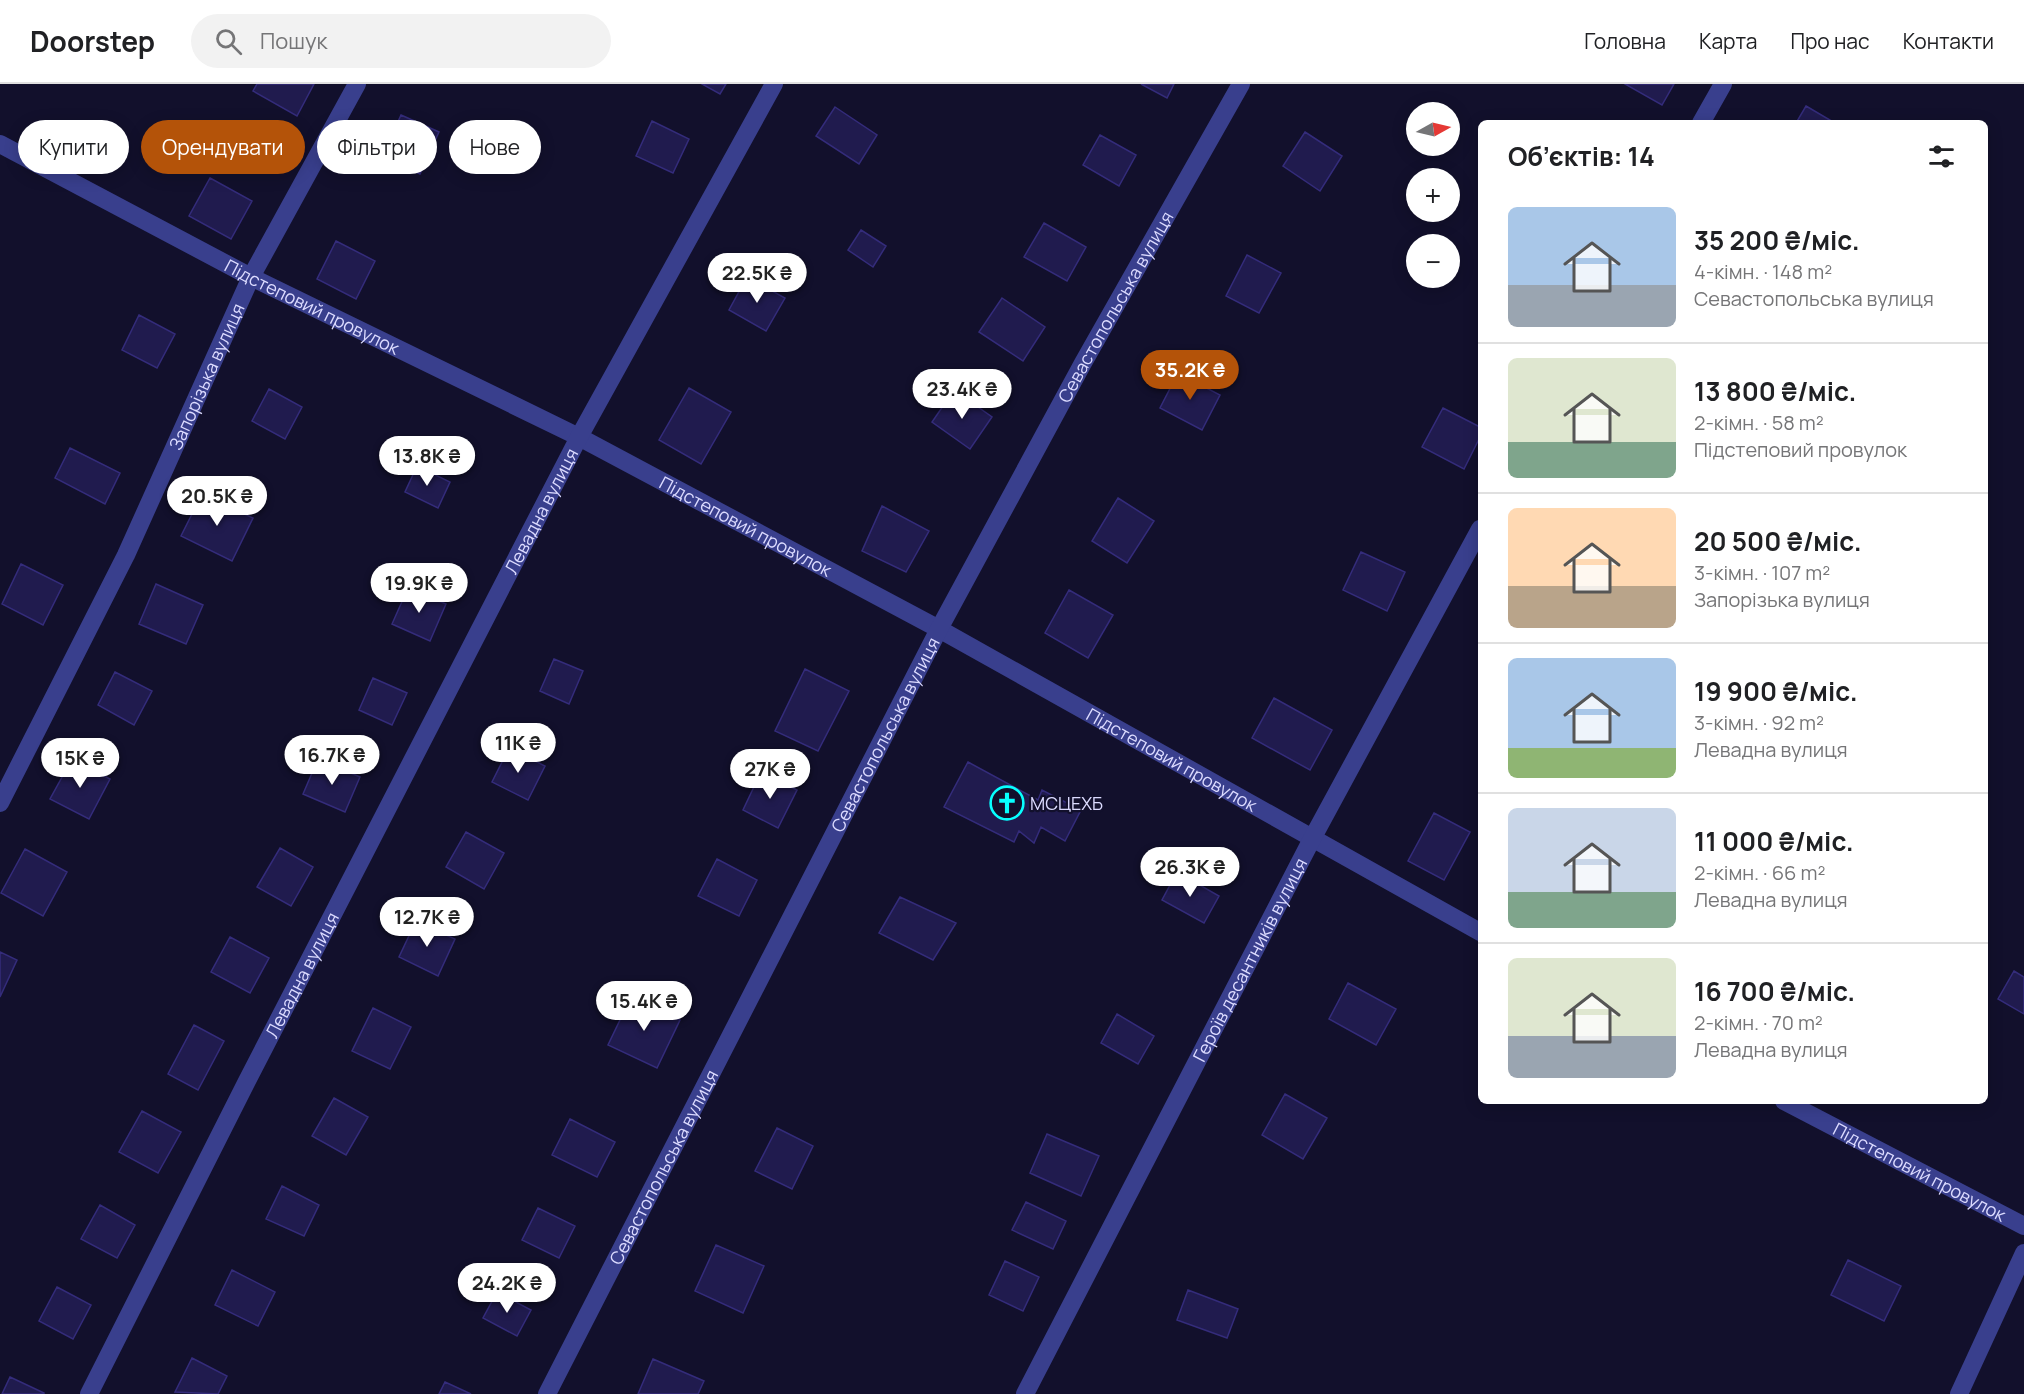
<!DOCTYPE html>
<html lang="uk">
<meta charset="utf-8">
<style>
body{margin:0;font-family:Manrope,sans-serif;background:#f2f2f2;color:#202124;height:100vh;display:flex;flex-direction:column;font-size:22px;white-space:nowrap}
*{box-sizing:border-box;margin:0}
p{font-size:20px;color:#757577}
.icon{flex:none;width:33px;height:33px;fill:none;stroke:currentColor;stroke-width:2;stroke-linecap:round;stroke-linejoin:round}
.map{position:relative;flex:1;overflow:hidden}
.drawer{position:absolute;left:1478px;top:36px;width:510px;height:984px;display:flex;flex-direction:column;background:#fff;border-radius:9px;box-shadow:0 3px 15px #0003}
.drawer>*{flex:none}
.hud{position:absolute;left:18px;top:36px;width:570px;height:54px;display:flex;gap:12px}
.needle{width:39px;rotate:82deg}
.controls{position:absolute;left:1406px;top:18px;display:grid;gap:12px}
.controls a{display:grid;place-items:center;width:54px;height:54px;border-radius:50%;background:#fff;box-shadow:0 3px 15px #0003;font-size:30px}
.price{position:absolute;translate:-50% -51px;padding:0 14px;border-radius:21px;background:#fff;color:#222;font-size:20px;line-height:39px;filter:drop-shadow(0 2px 3px #0008)}
.price::after{content:'';position:absolute;left:50%;top:36px;width:18px;height:14px;margin-left:-9px;background:inherit;clip-path:polygon(0 0,100% 0,50% 100%)}
.price.on{background:#b45309;color:#fff}
ul{padding:0;list-style:none}
li{display:flex;align-items:center;gap:18px;height:150px;padding:0 30px}
li+li{border-top:2px solid #e0e0e0}
li span{display:grid;place-items:center;flex:none;width:168px;height:120px;border-radius:9px;color:#555}
li>.icon{margin-inline-start:auto}
span .icon{width:72px;height:72px;fill:#fffc;stroke-width:1}
li b{font-size:26px}
h2{display:flex;justify-content:space-between;align-items:center;height:72px;padding:0 30px;font-size:26px}
.pill{padding:0 21px;border-radius:27px;background:#fff;box-shadow:0 3px 15px #0003;font-size:21px;line-height:54px}
.pill.on{background:#b45309;color:#fff}
header{display:flex;align-items:center;gap:36px;box-sizing:border-box;height:84px;padding:0 30px;background:#fff;border-bottom:2px solid #e0e0e0}
header strong{font-size:28px}
nav{display:flex;gap:33px;margin-inline-start:auto;font-size:21px}
.search{width:420px;height:54px;background:#f2f2f2;display:flex;align-items:center;gap:15px;box-sizing:border-box;padding:0 21px;border-radius:33px;color:#757577;font-size:22px}
.map>svg:first-child{display:block}
.building{fill:#201b4e;stroke:#342c7b;stroke-width:1.5}
.lines{fill:none;stroke-linecap:round;stroke-linejoin:round}
.minor{stroke:#393f8d;stroke-width:18}
.labels{text-anchor:middle;dominant-baseline:central;stroke-width:4.5;stroke-linejoin:round;paint-order:stroke}
.street-label{font-size:18px;fill:#dcdbff;stroke:#12102c}
.poi-label{font-size:18px;fill:#dcdbff;stroke:#12102c;text-anchor:start}
</style>
<header>
<strong>Doorstep</strong>
<div class="search"><svg class="icon" aria-label="search" viewBox="0 0 24 24"><circle cx="10" cy="10" r="6"/><path d="M15 15l6 6"/></svg>Пошук</div>
<nav><a>Головна</a><a>Карта</a><a>Про нас</a><a>Контакти</a></nav>
</header>
<div class="map">
<svg width="2024" height="1310" viewBox="0 0 2024 1310">
<rect width="100%" height="100%" fill="#12102c"/>
<path class="building" d="M257,0H314L297,32L253,7Z
M702,0H726L720,10Z
M1141,0H1174L1167,14Z
M1625,0H1674L1662,21Z
M1806,22L1835,39H1796Z
M835,23L877,51L859,80L816,52Z
M401,31L439,48L420,90L382,73Z
M652,37L689,55L673,89L636,72Z
M1305,48L1342,72L1320,107L1283,82Z
M1100,51L1136,71L1119,102L1083,81Z
M210,94L252,117L231,155L189,132Z
M1044,139L1086,163L1067,197L1024,173Z
M861,146L886,162L873,183L848,166Z
M336,157L375,177L356,215L317,195Z
M1247,171L1281,189L1259,229L1226,212Z
M747,193L785,214L766,247L729,226Z
M1002,214L1045,243L1023,277L979,248Z
M139,231L175,250L157,284L122,266Z
M1178,289L1220,311L1202,346L1160,324Z
M689,304L731,328L701,380L659,356Z
M269,305L302,323L285,355L252,337Z
M954,306L992,333L970,365L932,338Z
M1443,324L1480,343V353L1464,385L1422,363Z
M70,364L120,389L105,420L55,394Z
M417,382L450,398L438,424L405,408Z
M202,410L253,434L232,477L181,452Z
M1118,414L1154,437L1127,479L1092,457Z
M882,422L929,447L906,488L862,467Z
M1361,468L1405,488L1387,527L1343,506Z
M21,480L63,501L43,541L2,520Z
M156,500L203,521L186,560L139,540Z
M408,504L446,520L430,557L392,540Z
M1069,506L1113,531L1088,574L1045,549Z
M554,575L583,587L569,620L540,607Z
M805,585L849,607L818,667L775,647Z
M115,588L152,607L134,641L98,621Z
M373,594L407,609L392,641L359,626Z
M1274,614L1332,646L1310,686L1252,654Z
M509,664L545,682L528,716L492,698Z
M72,675L110,695L89,735L50,715Z
M318,675L360,693L345,728L303,710Z
M968,678L1038,716L1042,706L1081,726L1065,757L1041,743L1034,759L1019,747L1014,758L944,723Z
M761,688L797,706L778,744L743,726Z
M1434,729L1470,748L1444,796L1408,777Z
M466,748L504,769L484,805L446,783Z
M280,764L313,783L291,822L257,803Z
M25,765L67,788L43,832L1,809Z
M717,775L757,796L739,832L698,812Z
M1177,788L1219,812L1204,839L1162,816Z
M900,813L956,839L933,876L879,849Z
M416,837L455,855L438,892L399,873Z
M230,853L269,874L250,909L211,888Z
M0,868L17,876L0,913Z
M2014,887L2024,893V930L1998,915Z
M1348,899L1396,925L1376,961L1329,935Z
M631,913L680,936L657,984L608,961Z
M373,924L411,943L390,985L352,967Z
M1117,930L1154,952L1138,980L1101,959Z
M194,941L224,957L198,1006L168,990Z
M1285,1010L1327,1034L1303,1075L1262,1051Z
M334,1014L368,1033L346,1071L312,1052Z
M142,1027L181,1048L158,1089L119,1068Z
M570,1035L615,1058L597,1093L552,1071Z
M777,1044L813,1062L792,1105L755,1087Z
M1047,1050L1099,1072L1081,1112L1030,1089Z
M282,1102L319,1121L304,1152L266,1135Z
M1026,1118L1066,1137L1053,1165L1012,1146Z
M100,1121L135,1141L117,1174L81,1155Z
M538,1124L575,1142L559,1174L522,1156Z
M716,1161L764,1182L743,1229L695,1207Z
M1848,1176L1901,1202L1884,1237L1831,1211Z
M1005,1177L1039,1193L1023,1227L989,1211Z
M232,1186L275,1208L258,1242L215,1221Z
M57,1203L91,1221L73,1255L39,1237Z
M1188,1206L1238,1225L1227,1254L1177,1236Z
M497,1208L531,1226L517,1252L483,1234Z
M192,1274L227,1292L218,1310L175,1308Z
M653,1275L704,1297L698,1310H638Z
M10,1293L44,1309V1310H2Z
M445,1298L471,1310H439Z"/>
<g class="lines">
<g class="minor">
<path d="M1701,39L1723,0"/>
<path id="s1" d="M0,60L251,193L579,353L939,545L1480,848"/>
<path id="s2" d="M0,719L126,471L251,193L357,0"/>
<path id="s3" d="M1784,1017L2024,1142"/>
<path id="s4" d="M89,1310L247,997L579,353L774,0"/>
<path id="s5" d="M547,1310L939,545L1083,279L1241,0"/>
<path id="s6" d="M1025,1310L1313,753L1480,445"/>
<path d="M1959,1310L2024,1169"/>
</g>
</g>
<defs>
<g id="church-ring" transform="scale(1.725)"><circle r="9.5" fill="#12102c" stroke="#07ffff" stroke-width="1.5"/><path d="M-1.2-6h2.4v3.5h3.3v2.4h-3.3V6h-2.4V-.1h-3.3v-2.4h3.3Z" fill="#07ffff"/></g>
</defs>
<g fill-rule="evenodd">
<use href="#church-ring" x="1007" y="719"/>
</g>
<g class="labels">
<g class="street-label">
<text stroke="none"><textPath href="#s1" startOffset="352">Підстеповий провулок</textPath></text>
<text stroke="none"><textPath href="#s5" startOffset="1227">Севастопольська вулиця</textPath></text>
<text stroke="none"><textPath href="#s2" startOffset="474">Запорізька вулиця</textPath></text>
<text stroke="none"><textPath href="#s4" startOffset="992">Левадна вулиця</textPath></text>
<text stroke="none"><textPath href="#s1" startOffset="838">Підстеповий провулок</textPath></text>
<text stroke="none"><textPath href="#s5" startOffset="741">Севастопольська вулиця</textPath></text>
<text stroke="none"><textPath href="#s1" startOffset="1324">Підстеповий провулок</textPath></text>
<text stroke="none"><textPath href="#s6" startOffset="489">Героїв десантників вулиця</textPath></text>
<text stroke="none"><textPath href="#s4" startOffset="470">Левадна вулиця</textPath></text>
<text stroke="none"><textPath href="#s5" startOffset="255">Севастопольська вулиця</textPath></text>
<text stroke="none"><textPath href="#s3" startOffset="153">Підстеповий провулок</textPath></text>
</g>
<g class="poi-label">
<text x="1030" y="719">МСЦЕХБ</text>
</g>
</g>
</svg>
<div class="controls">
<a><svg class="needle" viewBox="-14 -14 28 28"><path d="M0-13l5 13h-10z" fill="#e53935"/><path d="M0 13l5-13h-10z" fill="#757577"/></svg></a>
<a>+</a>
<a>−</a>
</div>
<b class="price" style="left:757px;top:220px">22.5K ₴</b>
<b class="price on" style="left:1190px;top:317px">35.2K ₴</b>
<b class="price" style="left:962px;top:336px">23.4K ₴</b>
<b class="price" style="left:427px;top:403px">13.8K ₴</b>
<b class="price" style="left:217px;top:443px">20.5K ₴</b>
<b class="price" style="left:419px;top:530px">19.9K ₴</b>
<b class="price" style="left:518px;top:690px">11K ₴</b>
<b class="price" style="left:332px;top:702px">16.7K ₴</b>
<b class="price" style="left:80px;top:705px">15K ₴</b>
<b class="price" style="left:770px;top:716px">27K ₴</b>
<b class="price" style="left:1190px;top:814px">26.3K ₴</b>
<b class="price" style="left:427px;top:864px">12.7K ₴</b>
<b class="price" style="left:644px;top:948px">15.4K ₴</b>
<b class="price" style="left:507px;top:1230px">24.2K ₴</b>
<div class="hud">
<a class="pill">Купити</a>
<a class="pill on">Орендувати</a>
<a class="pill">Фільтри</a>
<a class="pill">Нове</a>
</div>
<section class="drawer">
<h2>Об’єктів: 14<svg class="icon" aria-label="filters" viewBox="0 0 24 24"><path d="M4 7h16M4 17h16"/><circle cx="9" cy="7" r="2"/><circle cx="15" cy="17" r="2"/></svg></h2>
<ul>
<li><span style="background:linear-gradient(#a9c7e8 65%,#9aa5b1 0)"><svg class="icon" aria-label="home" viewBox="0 0 24 24"><path d="M3 11l9-7 9 7M6 9v11h12V9"/></svg></span><div><b>35 200 ₴/міс.</b><p>4-кімн. · 148 m²</p><p>Севастопольська вулиця</p></div></li>
<li><span style="background:linear-gradient(#dfe7d0 70%,#7fa58c 0)"><svg class="icon" aria-label="home" viewBox="0 0 24 24"><path d="M3 11l9-7 9 7M6 9v11h12V9"/></svg></span><div><b>13 800 ₴/міс.</b><p>2-кімн. · 58 m²</p><p>Підстеповий провулок</p></div></li>
<li><span style="background:linear-gradient(#ffd9b3 65%,#b9a48a 0)"><svg class="icon" aria-label="home" viewBox="0 0 24 24"><path d="M3 11l9-7 9 7M6 9v11h12V9"/></svg></span><div><b>20 500 ₴/міс.</b><p>3-кімн. · 107 m²</p><p>Запорізька вулиця</p></div></li>
<li><span style="background:linear-gradient(#a9c7e8 75%,#8fb573 0)"><svg class="icon" aria-label="home" viewBox="0 0 24 24"><path d="M3 11l9-7 9 7M6 9v11h12V9"/></svg></span><div><b>19 900 ₴/міс.</b><p>3-кімн. · 92 m²</p><p>Левадна вулиця</p></div></li>
<li><span style="background:linear-gradient(#c9d6e8 70%,#7fa58c 0)"><svg class="icon" aria-label="home" viewBox="0 0 24 24"><path d="M3 11l9-7 9 7M6 9v11h12V9"/></svg></span><div><b>11 000 ₴/міс.</b><p>2-кімн. · 66 m²</p><p>Левадна вулиця</p></div></li>
<li><span style="background:linear-gradient(#dfe7d0 65%,#9aa5b1 0)"><svg class="icon" aria-label="home" viewBox="0 0 24 24"><path d="M3 11l9-7 9 7M6 9v11h12V9"/></svg></span><div><b>16 700 ₴/міс.</b><p>2-кімн. · 70 m²</p><p>Левадна вулиця</p></div></li>
</ul>
</section>
</div>
